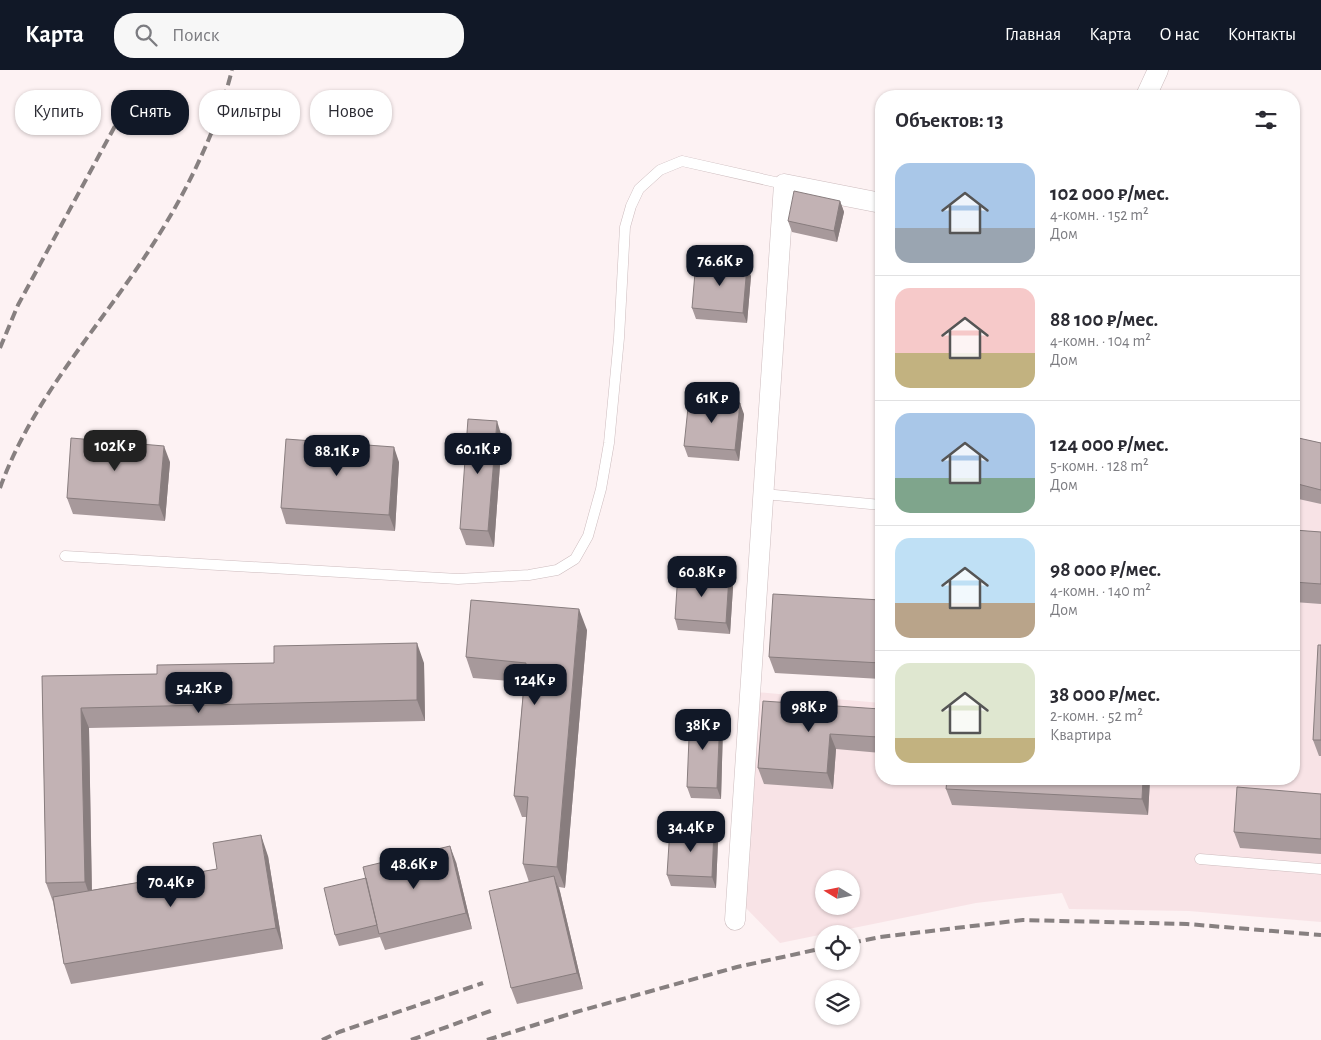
<!DOCTYPE html>
<html lang="ru">
<meta charset="utf-8">
<style>
body{margin:0;font-family:"Alegreya Sans",sans-serif;background:#f7f7f7;color:#2b2b33;height:100vh;display:flex;flex-direction:column;font-size:19px;white-space:nowrap}
*{box-sizing:border-box;margin:0}
p{font-size:16px;color:#7c7c81}
.icon{flex:none;width:28px;height:28px;fill:none;stroke:currentColor;stroke-width:2;stroke-linecap:round;stroke-linejoin:round}
.map{position:relative;flex:1;overflow:hidden}
.sheet{position:absolute;left:875px;top:20px;width:425px;height:695px;display:flex;flex-direction:column;background:#fff;border-radius:20px;box-shadow:0 1px 4px #0004}
.sheet>*{flex:none}
.banner{position:absolute;left:15px;top:20px;width:475px;height:45px;display:flex;gap:10px}
.needle{width:32px;rotate:280deg}
.tools{position:absolute;left:815px;top:800px;display:grid;gap:10px}
.tools a{display:grid;place-items:center;width:45px;height:45px;border-radius:50%;background:#fff;box-shadow:0 1px 4px #0004;font-size:25px}
.price{position:absolute;translate:-50% -42px;padding:0 11px;border-radius:10px;background:#111827;color:#fff;font-size:16px;line-height:32px;filter:drop-shadow(0 1px 2px #0008)}
.price::after{content:'';position:absolute;left:50%;top:30px;width:15px;height:11px;margin-left:-8px;background:inherit;clip-path:polygon(0 0,100% 0,50% 100%)}
.price.selected{background:#222;color:#fff}
ul{padding:0;list-style:none}
li{display:flex;align-items:center;gap:15px;height:125px;padding:0 20px}
li+li{border-top:1px solid #e1e1e2}
li span{display:grid;place-items:center;flex:none;width:140px;height:100px;border-radius:15px;color:#555}
li>.icon{margin-inline-start:auto}
span .icon{width:60px;height:60px;fill:#fffc;stroke-width:1}
li b{font-size:21px}
h2{display:flex;justify-content:space-between;align-items:center;height:60px;padding:0 20px;font-size:21px}
.chip{padding:0 18px;border-radius:20px;background:#fff;box-shadow:0 1px 4px #0004;font-size:18px;line-height:45px}
.chip.selected{background:#111827;color:#fff}
header{display:flex;align-items:center;gap:30px;box-sizing:border-box;height:70px;padding:0 25px;background:#111827;color:#fff}
header strong{font-size:24px}
nav{display:flex;gap:28px;margin-inline-start:auto;font-size:18px}
.search{width:350px;height:45px;background:#f7f7f7;display:flex;align-items:center;gap:12px;box-sizing:border-box;padding:0 18px;border-radius:20px;color:#7c7c81;font-size:19px}
.map>svg:first-child{display:block}
.built{fill:#f8e3e6;fill-rule:evenodd}
.lines{fill:none;stroke-linecap:round;stroke-linejoin:round}
.service-casing{stroke:#cdbcbe;stroke-width:11}
.minor-casing{stroke:#cdbcbe;stroke-width:21}
.service{stroke:#fff;stroke-width:10}
.minor{stroke:#fff;stroke-width:20}
.rail{stroke:#878080;stroke-width:4;stroke-dasharray:10 5;stroke-linecap:butt}
.wall{fill:#a7999b}
.shaded-wall{fill:#887d7e}
.building{fill:#c2b2b4;stroke:#887d7e}
</style>
<header>
<strong>Карта</strong>
<div class="search"><svg class="icon" aria-label="search" viewBox="0 0 24 24"><circle cx="10" cy="10" r="6"/><path d="M15 15l6 6"/></svg>Поиск</div>
<nav><a>Главная</a><a>Карта</a><a>О нас</a><a>Контакты</a></nav>
</header>
<div class="map">
<svg width="1321" height="970" viewBox="0 0 1321 970">
<rect width="100%" height="100%" fill="#fdf2f3"/>
<path class="built" d="M1294,386L1321,393V852L1189,841L1069,839L1062,823L976,833L780,873L743,835L755,622L881,633V709H1294ZM824,809H851V836H824Z"/>
<g class="lines">
<g class="service-casing">
<path id="service" d="M764,424L881,435
M65,486L458,509L529,505L557,500L575,489L588,466L601,419L609,373L619,268L625,157L631,136L639,119L660,100L682,91L784,114
M1200,789L1321,799"/>
</g>
<g class="minor-casing">
<path id="minor" d="M1146,26L1158,0
M735,850L784,114L881,133"/>
</g>
<use href="#service" class="service"/>
<use href="#minor" class="minor"/>
<path class="rail" d="M0,278L18,235L115,56
M0,418C31,332 94,263 144,188C182,131 215,67 232,0
M851,873L880,867L1023,850L1187,854L1321,865
M322,970L339,962L483,913
M411,970L493,940
M487,970L576,942L737,897L824,878"/>
</g>
<path class="wall" d="M840,131L844,142L837,172L792,162L788,151Z
M751,206L747,253L696,249L692,238Z
M744,344L739,391L688,387L684,376Z
M502,367L494,477L466,475L460,459Z
M1294,367L1321,373V434L1294,428Z
M170,392L165,451L73,444L67,428Z
M399,392L395,461L286,454L281,438Z
M1294,460L1321,462V534L1294,532Z
M729,506L733,517L730,564L678,560L675,549Z
M881,530V609L775,603L769,587Z
M587,560L565,818L559,817L583,919L517,934L511,918L529,812L523,794L527,747H522L514,726L524,612L473,608L466,587Z
M1321,575V686H1319L1313,670Z
M424,593L425,651L89,658L92,820L217,799L268,786L283,879L71,914L64,894L53,832L46,813L42,606L157,604Z
M880,639L881,643V683L836,679L833,719L764,714L758,698Z
M723,656L721,729L691,728L687,717Z
M947,709H1150L1148,745L952,735L946,719Z
M1321,724V784L1240,778L1234,762Z
M718,771L716,818L671,816L667,805Z
M456,792L472,859L385,880L380,867L339,876L335,865Z"/>
<path class="shaded-wall" d="M840,131L844,142L837,172L834,161Z
M747,196L751,206L747,253L743,243Z
M740,333L744,344L739,391L735,380Z
M497,351L502,367L494,477L488,461Z
M164,376L170,392L165,451L159,435Z
M394,377L399,392L395,461L389,445Z
M729,506L733,517L730,564L726,553Z
M579,539L587,560L565,818L557,797Z
M417,573L424,593L425,651L417,630Z
M81,638L89,658L92,833L85,812Z
M880,639L881,643V677L878,667Z
M720,646L723,656L721,729L717,718Z
M830,664L836,679L833,719L827,703Z
M1143,709H1150L1148,745L1142,729Z
M714,760L718,771L716,818L712,807Z
M261,765L268,786L283,879L276,858Z
M450,776L456,792L472,859L466,843Z
M554,806L560,822L583,919L577,903Z"/>
<path class="building" d="M794,121L840,131L834,161L788,151Z
M696,191L747,196L743,243L692,238Z
M689,328L740,333L735,380L684,376Z
M468,349L497,351L488,461L460,459Z
M1294,367L1321,373V420L1294,413Z
M71,368L164,376L159,435L67,428Z
M286,369L394,377L389,445L281,438Z
M1294,460L1321,462V514L1294,512Z
M678,502L729,506L726,553L675,549Z
M773,524L881,530V593L769,587Z
M471,530L579,539L557,797L523,794L528,727L514,726L526,593L466,587Z
M417,573V630L81,638L85,812L46,813L42,606L157,604V595L274,593V576Z
M1318,575H1321V670H1313Z
M763,631L880,639L878,667L830,664L827,703L758,698Z
M690,644L720,646L717,718L687,717Z
M947,709H1143L1142,729L946,719Z
M1237,717L1321,724V769L1234,762Z
M670,758L714,760L712,807L667,805Z
M261,765L276,858L64,894L53,827L217,799L213,773Z
M450,776L466,843L379,864L363,797Z
M554,806L577,903L511,918L489,821Z
M366,808L377,855L335,865L324,818Z"/>
</svg>
<div class="tools">
<a><svg class="needle" viewBox="-14 -14 28 28"><path d="M0-13l5 13h-10z" fill="#e53935"/><path d="M0 13l5-13h-10z" fill="#7c7c81"/></svg></a>
<a><svg class="icon" aria-label="locate" viewBox="0 0 24 24"><circle cx="12" cy="12" r="6"/><path d="M12 2v4M12 18v4M2 12h4M18 12h4"/></svg></a>
<a><svg class="icon" aria-label="layers" viewBox="0 0 24 24"><path d="M12 4l9 5-9 5-9-5zM3 14l9 5 9-5"/></svg></a>
</div>
<b class="price" style="left:720px;top:217px">76.6K ₽</b>
<b class="price" style="left:712px;top:354px">61K ₽</b>
<b class="price selected" style="left:115px;top:402px">102K ₽</b>
<b class="price" style="left:478px;top:405px">60.1K ₽</b>
<b class="price" style="left:337px;top:407px">88.1K ₽</b>
<b class="price" style="left:702px;top:528px">60.8K ₽</b>
<b class="price" style="left:535px;top:636px">124K ₽</b>
<b class="price" style="left:199px;top:644px">54.2K ₽</b>
<b class="price" style="left:809px;top:663px">98K ₽</b>
<b class="price" style="left:703px;top:681px">38K ₽</b>
<b class="price" style="left:691px;top:783px">34.4K ₽</b>
<b class="price" style="left:414px;top:820px">48.6K ₽</b>
<b class="price" style="left:171px;top:838px">70.4K ₽</b>
<div class="banner">
<a class="chip">Купить</a>
<a class="chip selected">Снять</a>
<a class="chip">Фильтры</a>
<a class="chip">Новое</a>
</div>
<section class="sheet">
<h2>Объектов: 13<svg class="icon" aria-label="filters" viewBox="0 0 24 24"><path d="M4 7h16M4 17h16"/><circle cx="9" cy="7" r="2"/><circle cx="15" cy="17" r="2"/></svg></h2>
<ul>
<li><span style="background:linear-gradient(#a9c7e8 65%,#9aa5b1 0)"><svg class="icon" aria-label="home" viewBox="0 0 24 24"><path d="M3 11l9-7 9 7M6 9v11h12V9"/></svg></span><div><b>102 000 ₽/мес.</b><p>4-комн. · 152 m²</p><p>Дом</p></div></li>
<li><span style="background:linear-gradient(#f6c9c9 65%,#c2b280 0)"><svg class="icon" aria-label="home" viewBox="0 0 24 24"><path d="M3 11l9-7 9 7M6 9v11h12V9"/></svg></span><div><b>88 100 ₽/мес.</b><p>4-комн. · 104 m²</p><p>Дом</p></div></li>
<li><span style="background:linear-gradient(#a9c7e8 65%,#7fa58c 0)"><svg class="icon" aria-label="home" viewBox="0 0 24 24"><path d="M3 11l9-7 9 7M6 9v11h12V9"/></svg></span><div><b>124 000 ₽/мес.</b><p>5-комн. · 128 m²</p><p>Дом</p></div></li>
<li><span style="background:linear-gradient(#bfe0f5 65%,#b9a48a 0)"><svg class="icon" aria-label="home" viewBox="0 0 24 24"><path d="M3 11l9-7 9 7M6 9v11h12V9"/></svg></span><div><b>98 000 ₽/мес.</b><p>4-комн. · 140 m²</p><p>Дом</p></div></li>
<li><span style="background:linear-gradient(#dfe7d0 75%,#c2b280 0)"><svg class="icon" aria-label="home" viewBox="0 0 24 24"><path d="M3 11l9-7 9 7M6 9v11h12V9"/></svg></span><div><b>38 000 ₽/мес.</b><p>2-комн. · 52 m²</p><p>Квартира</p></div></li>
</ul>
</section>
</div>
